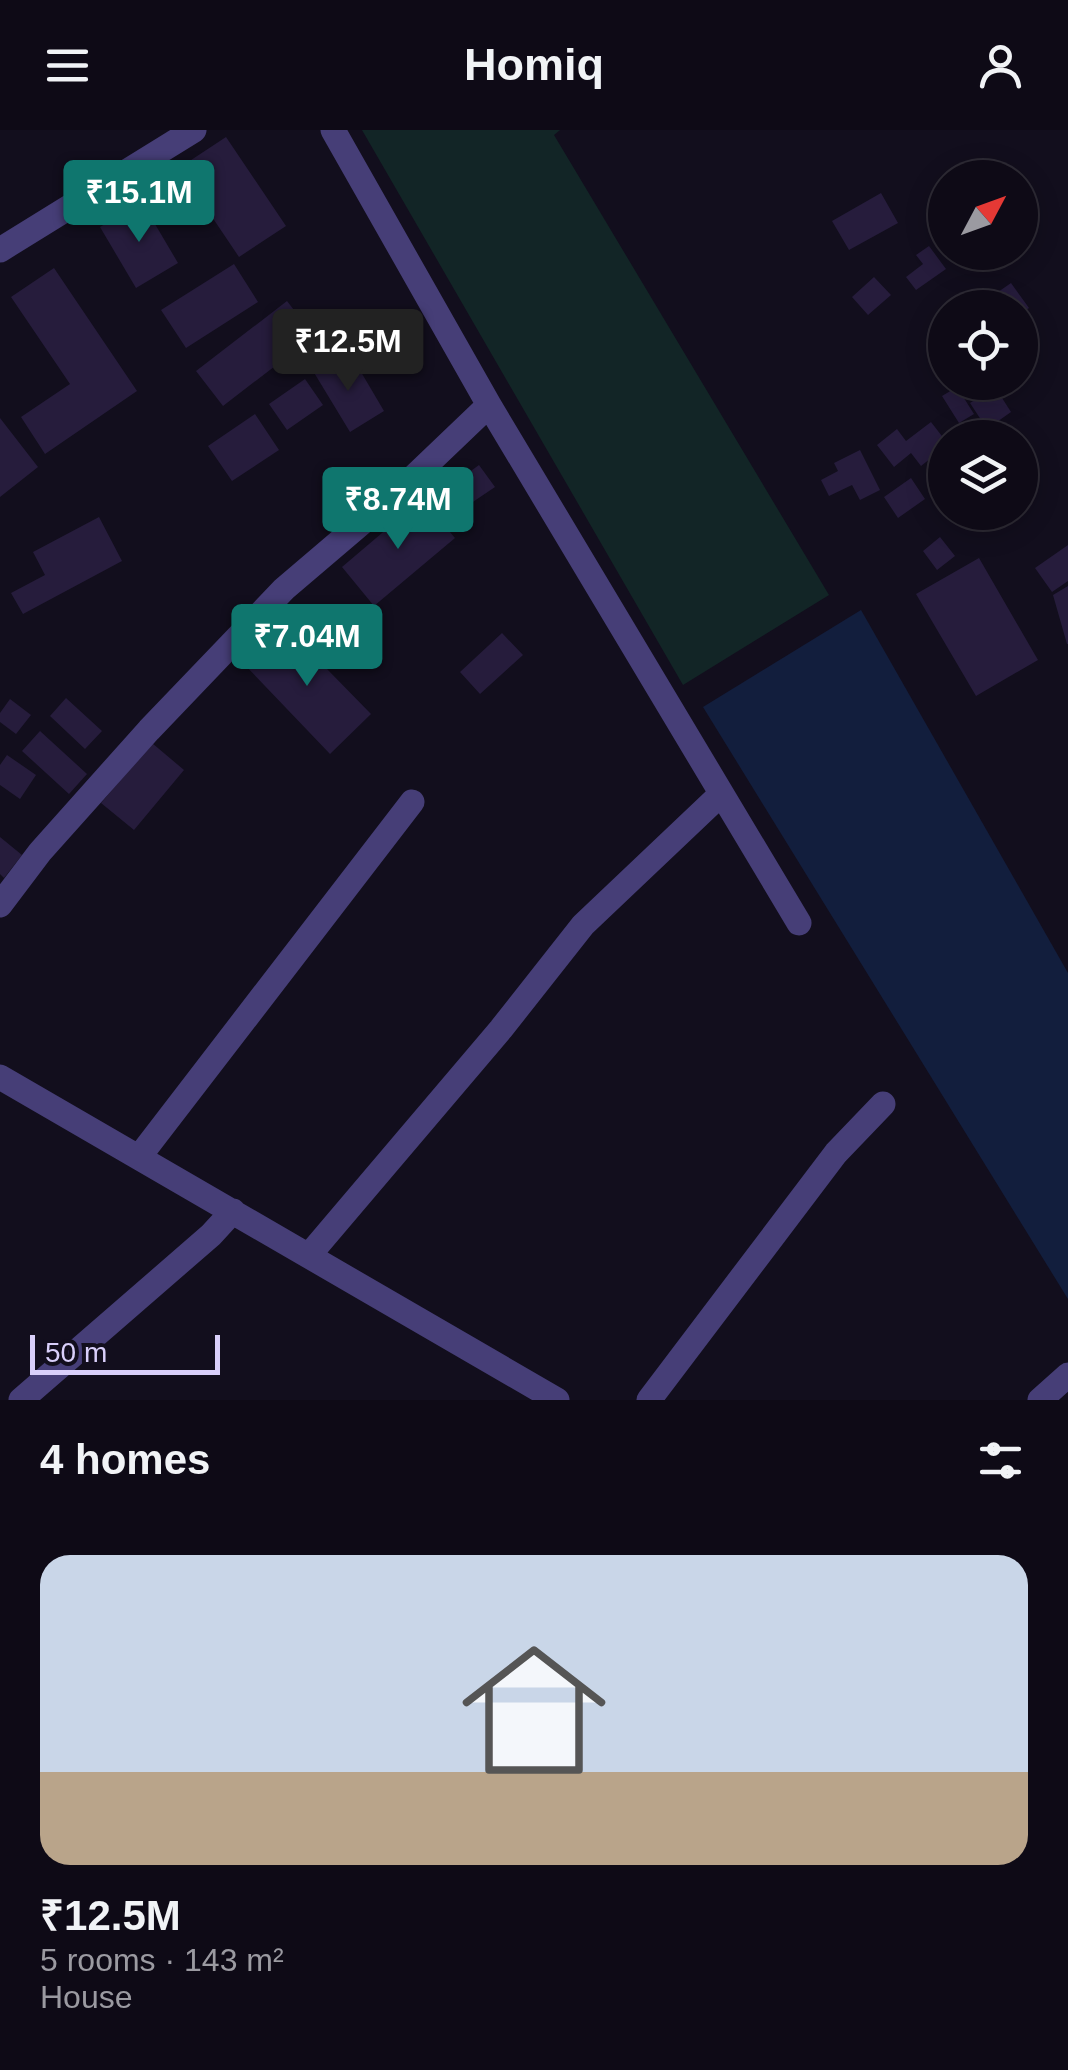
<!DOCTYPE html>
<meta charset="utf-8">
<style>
body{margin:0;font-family:Helvetica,sans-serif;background:#1c1823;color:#f1f3f6;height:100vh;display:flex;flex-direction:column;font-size:38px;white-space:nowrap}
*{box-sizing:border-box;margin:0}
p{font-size:32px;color:#9b9aa1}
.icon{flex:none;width:55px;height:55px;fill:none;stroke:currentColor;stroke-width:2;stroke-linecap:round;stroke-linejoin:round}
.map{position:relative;height:1270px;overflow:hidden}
.drawer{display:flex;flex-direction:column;background:#0e0a16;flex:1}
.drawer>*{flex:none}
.needle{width:65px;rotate:49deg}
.buttons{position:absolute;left:928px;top:30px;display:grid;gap:20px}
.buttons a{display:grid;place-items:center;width:110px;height:110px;border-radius:50%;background:#0e0a16;box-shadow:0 5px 25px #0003,0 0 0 2px #2e2b35;font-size:50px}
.scale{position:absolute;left:30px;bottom:25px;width:190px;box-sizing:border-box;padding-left:10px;border:5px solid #d9cffa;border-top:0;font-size:28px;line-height:35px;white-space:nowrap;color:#d9cffa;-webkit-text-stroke:8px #120e1d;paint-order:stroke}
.price{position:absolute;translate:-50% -85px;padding:0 22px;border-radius:10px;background:#0f766e;color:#fff;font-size:32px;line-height:65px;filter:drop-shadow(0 2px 5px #0008)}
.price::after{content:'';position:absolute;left:50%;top:60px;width:30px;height:22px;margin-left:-15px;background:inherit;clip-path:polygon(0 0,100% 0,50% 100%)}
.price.current{background:#222;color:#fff}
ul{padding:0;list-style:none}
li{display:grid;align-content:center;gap:20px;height:530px;padding:0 40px}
li span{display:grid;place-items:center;height:310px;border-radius:30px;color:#555}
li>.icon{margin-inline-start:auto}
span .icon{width:180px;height:180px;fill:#fffc;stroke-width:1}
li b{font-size:42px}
h2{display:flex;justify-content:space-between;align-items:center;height:120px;padding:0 40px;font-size:42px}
header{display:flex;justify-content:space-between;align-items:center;height:130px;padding:0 40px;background:#0e0a16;font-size:45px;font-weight:700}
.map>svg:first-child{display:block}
.green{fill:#122526}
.water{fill:#121e3d}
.building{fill:#261c3c}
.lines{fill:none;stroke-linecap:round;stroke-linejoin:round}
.minor{stroke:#463e77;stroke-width:25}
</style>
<header><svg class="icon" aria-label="menu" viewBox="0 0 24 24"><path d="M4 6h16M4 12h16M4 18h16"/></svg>Homiq<svg class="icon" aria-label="person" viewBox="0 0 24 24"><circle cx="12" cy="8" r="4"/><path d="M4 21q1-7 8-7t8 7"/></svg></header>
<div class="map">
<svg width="1068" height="1270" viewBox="0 0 1068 1270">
<rect width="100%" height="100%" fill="#120e1d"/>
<path class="green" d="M362,0H560L554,5L829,465L683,555Z"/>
<path class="water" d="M861,480L1068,843V1169L703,577Z"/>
<path class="building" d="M226,7L286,96L239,127L179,38Z
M881,63L898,93L849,120L832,91Z
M945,70V105L942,107L926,83Z
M142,72L178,133L136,158L100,97Z
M929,116L946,139L916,160L906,147L923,134L916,125Z
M234,134L258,172L186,218L161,180Z
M54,138L137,261L45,324L21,287L70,254L11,167Z
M874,147L891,165L868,185L852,167Z
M1011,153L1029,178L1020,184V178H975Z
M287,171L314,206L223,276L196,241Z
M329,224L345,251L361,242L384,281L350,302L310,236Z
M305,249L323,275L287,300L269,274Z
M957,257L974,284L959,293L942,266Z
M995,257L1011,282L987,299L970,273Z
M255,284L279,320L232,351L208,316Z
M0,288L38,337L0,367Z
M931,292L945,310V317L921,336L911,323L894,337L877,315L897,299L906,311Z
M860,320L880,360L860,370L852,355L829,366L821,350L838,341L834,333Z
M479,335L495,357L461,380L446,359Z
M911,348L925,369L898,388L884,367Z
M422,369L455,408L374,476L342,437Z
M99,387L122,431L23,484L11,463L45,445L33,422Z
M940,407L955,426L937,440L923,421Z
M1068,415V451L1052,462L1035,438Z
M979,428L1038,530L976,566L916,464Z
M1068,456V514H1067L1053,465Z
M284,495L371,584L330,624L244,534Z
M502,503L523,525L480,564L460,542Z
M66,568L102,601L85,619L50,586Z
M10,569L31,585L16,604L0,592V583Z
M40,601L87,644L69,664L22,621Z
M152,613L184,640L134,700L101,673Z
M7,625L36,645L20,669L0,655V635Z
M0,707L22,725L4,748L0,744Z"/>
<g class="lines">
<path class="minor" d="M333,0L489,275L799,793
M0,120L194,0
M0,775L40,722L149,600L284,459L399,361L489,275
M0,947L557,1270
M139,1027L412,672
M310,1124L501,899L583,795L720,665
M21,1270L211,1105L233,1081
M649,1270L836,1023L883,974
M1040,1270L1068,1245"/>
</g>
</svg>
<div class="buttons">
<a><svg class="needle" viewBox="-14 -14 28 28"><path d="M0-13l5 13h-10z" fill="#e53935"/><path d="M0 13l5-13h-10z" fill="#9b9aa1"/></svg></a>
<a><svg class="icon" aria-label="locate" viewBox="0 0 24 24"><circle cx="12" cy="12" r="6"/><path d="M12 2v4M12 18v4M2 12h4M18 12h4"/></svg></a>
<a><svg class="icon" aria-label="layers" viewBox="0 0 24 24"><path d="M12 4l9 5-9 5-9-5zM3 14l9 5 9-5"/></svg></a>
</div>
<div class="scale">50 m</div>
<b class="price" style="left:139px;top:115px">₹15.1M</b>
<b class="price current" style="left:348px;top:264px">₹12.5M</b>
<b class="price" style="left:398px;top:422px">₹8.74M</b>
<b class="price" style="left:307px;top:559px">₹7.04M</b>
</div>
<section class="drawer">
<h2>4 homes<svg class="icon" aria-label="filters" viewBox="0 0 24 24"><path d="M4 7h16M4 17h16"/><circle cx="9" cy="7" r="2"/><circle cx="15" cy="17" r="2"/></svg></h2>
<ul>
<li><span style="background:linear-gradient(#c9d6e8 70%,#b9a48a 0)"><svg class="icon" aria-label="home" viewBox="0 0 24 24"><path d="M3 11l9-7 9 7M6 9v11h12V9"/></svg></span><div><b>₹12.5M</b><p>5 rooms · 143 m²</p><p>House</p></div></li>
</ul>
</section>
